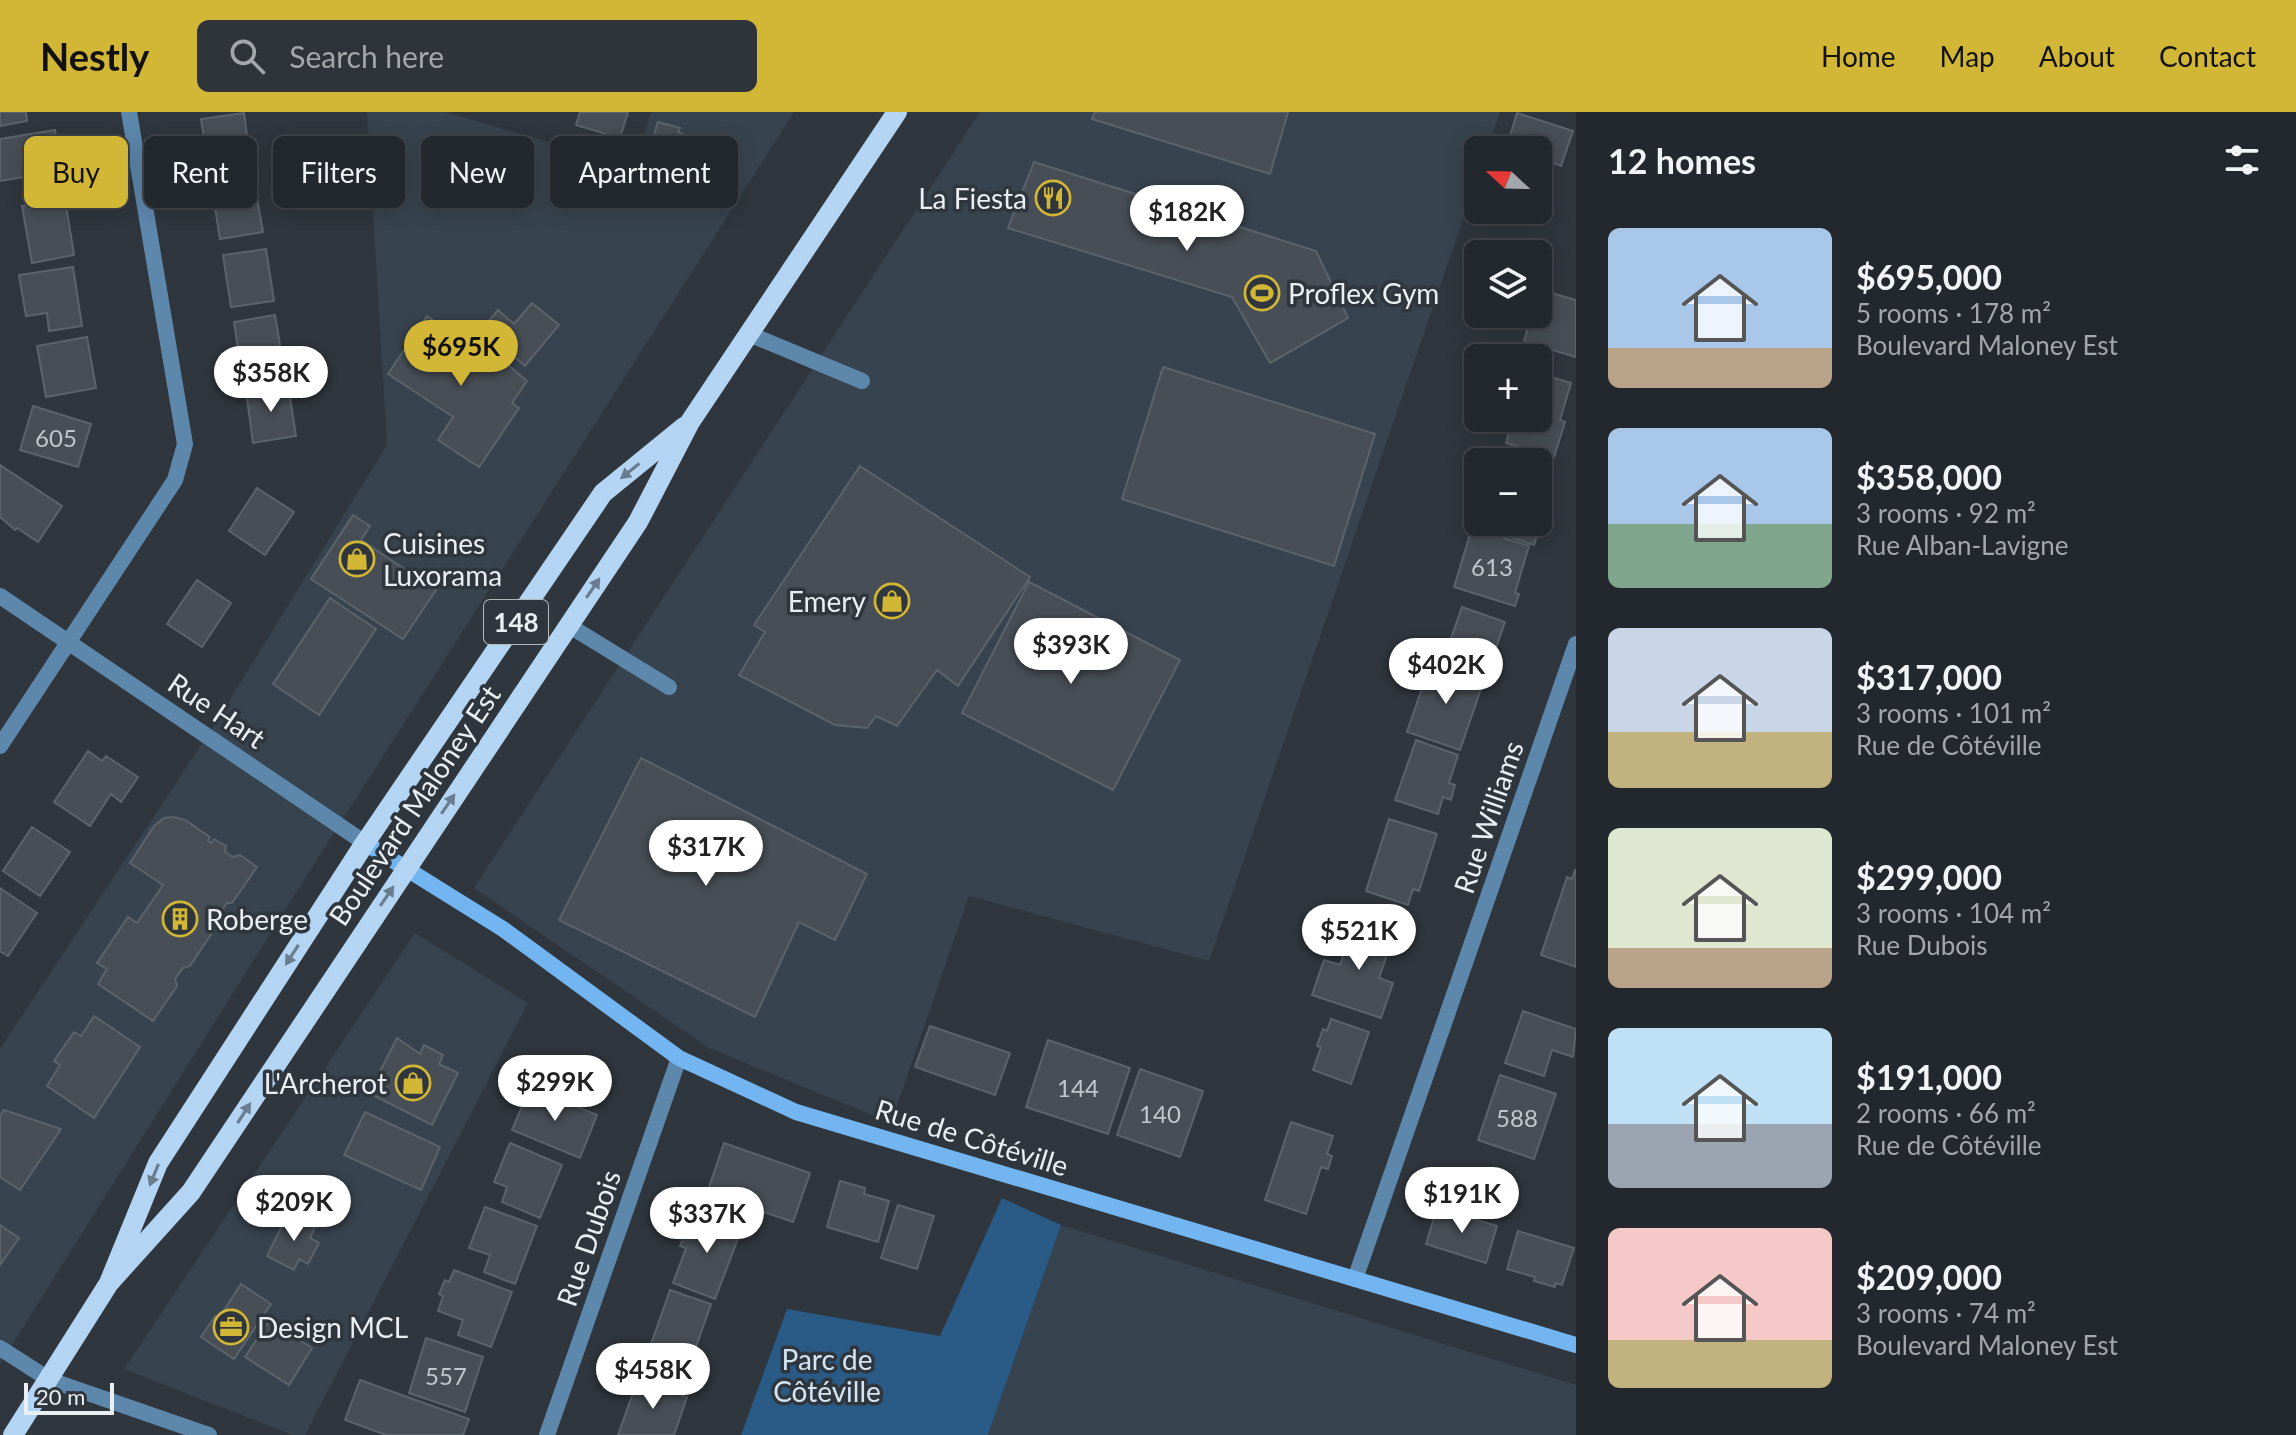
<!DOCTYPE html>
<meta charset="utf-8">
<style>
body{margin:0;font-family:Lato,sans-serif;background:#2f343a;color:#f1f3f6;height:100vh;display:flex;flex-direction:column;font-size:30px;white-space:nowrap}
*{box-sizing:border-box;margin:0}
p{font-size:26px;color:#a3a6aa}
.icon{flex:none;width:44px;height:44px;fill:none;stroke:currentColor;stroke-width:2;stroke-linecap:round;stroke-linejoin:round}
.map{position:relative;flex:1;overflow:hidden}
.side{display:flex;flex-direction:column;background:#23282e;width:720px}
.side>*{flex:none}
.guide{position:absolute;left:24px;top:24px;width:760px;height:72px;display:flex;gap:16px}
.needle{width:52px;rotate:292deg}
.tools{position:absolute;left:1464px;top:24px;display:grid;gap:16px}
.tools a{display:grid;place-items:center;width:88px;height:88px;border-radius:12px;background:#23282e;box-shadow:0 4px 20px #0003,0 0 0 2px #40444a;font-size:40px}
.scale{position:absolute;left:24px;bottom:20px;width:90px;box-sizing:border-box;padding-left:8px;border:4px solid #eaeff3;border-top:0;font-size:22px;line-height:28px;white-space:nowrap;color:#eaeff3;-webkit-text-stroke:6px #2f363d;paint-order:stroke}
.price{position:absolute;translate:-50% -68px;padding:0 18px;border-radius:28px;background:#fff;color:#222;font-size:26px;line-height:52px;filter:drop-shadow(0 2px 4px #0008)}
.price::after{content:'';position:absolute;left:50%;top:48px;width:24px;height:18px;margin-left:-12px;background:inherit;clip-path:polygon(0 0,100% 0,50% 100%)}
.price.current{background:#d2b736;color:#111}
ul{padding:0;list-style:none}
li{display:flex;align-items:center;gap:24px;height:200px;padding:0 32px}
li span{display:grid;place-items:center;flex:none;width:224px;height:160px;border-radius:12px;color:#555}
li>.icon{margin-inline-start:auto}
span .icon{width:96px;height:96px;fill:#fffc;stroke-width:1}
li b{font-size:34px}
h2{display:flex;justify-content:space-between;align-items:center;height:96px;padding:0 32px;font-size:34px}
.tag{padding:0 28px;border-radius:12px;background:#23282e;box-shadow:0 4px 20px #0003,0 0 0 2px #40444a;font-size:28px;line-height:72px}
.tag.current{background:#d2b736;color:#111}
header{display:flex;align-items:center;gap:48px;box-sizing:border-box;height:112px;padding:0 40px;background:#d2b736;color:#111}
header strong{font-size:38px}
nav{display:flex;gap:44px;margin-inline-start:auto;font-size:28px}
.search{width:560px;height:72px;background:#2f343a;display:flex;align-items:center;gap:20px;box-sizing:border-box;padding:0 28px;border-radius:12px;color:#a3a6aa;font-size:30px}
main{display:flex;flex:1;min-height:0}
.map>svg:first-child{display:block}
.built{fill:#37434e}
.green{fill:#2a5b86}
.building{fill:#474e55;stroke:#5b636b;stroke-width:2}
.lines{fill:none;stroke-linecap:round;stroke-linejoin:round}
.lane{stroke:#5e87ac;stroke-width:16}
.street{stroke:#5e87ac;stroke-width:16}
.secondary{stroke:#72b5f0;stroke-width:16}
.primary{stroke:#b3d4f3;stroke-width:20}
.oneway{fill:#6a7d8f}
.labels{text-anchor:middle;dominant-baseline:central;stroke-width:7;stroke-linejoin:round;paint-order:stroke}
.number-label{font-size:24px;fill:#c1c7cc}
.shield{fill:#2f363d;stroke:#b2b8bc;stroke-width:2}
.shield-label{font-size:26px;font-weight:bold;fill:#eaeff3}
.poi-label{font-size:28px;fill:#eaeff3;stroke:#2f363d;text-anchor:start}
.street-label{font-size:28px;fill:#eaeff3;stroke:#2f363d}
.park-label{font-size:28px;fill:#d4e4f3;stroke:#2f363d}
</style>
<header>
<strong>Nestly</strong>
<div class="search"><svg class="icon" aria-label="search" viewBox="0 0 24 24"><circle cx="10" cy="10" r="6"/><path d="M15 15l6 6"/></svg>Search here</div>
<nav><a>Home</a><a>Map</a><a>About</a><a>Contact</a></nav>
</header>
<main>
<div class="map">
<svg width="1576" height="1323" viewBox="0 0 1576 1323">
<rect width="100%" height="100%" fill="#2f363d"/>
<path class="built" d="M367,0H445L634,55L651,0H794L297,779L0,1252V937L213,615L387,333Z
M980,0H1500L1487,38H1478V63L1209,849L969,784L891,1011L709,936L474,776Z
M415,821L528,891L305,1323H292L124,1257Z
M1061,1113L1576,1273V1323H988Z"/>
<path class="green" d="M1002,1086L1061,1113L988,1323H741L787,1197L940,1224Z"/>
<path class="building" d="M0,0H26L27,9L0,14Z
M580,0H628L620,26L576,13Z
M1095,0H1288L1270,62L1092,7Z
M244,1L251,53L209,59L201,7Z
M1517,1L1573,19L1561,54L1538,46V38L1506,36Z
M658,10L680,16L678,20L683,22L675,46L670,45L669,49L648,42Z
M55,18L61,59L0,69V27Z
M1034,50L1316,139L1348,206L1270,251L1232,185L1008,116Z
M254,69L263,120L220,127L212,76Z
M65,87L74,143L32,151L22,94Z
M266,137L274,189L231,195L223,143Z
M73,155L82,214L49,219L47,201L26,204L19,163Z
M1551,181L1576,188V245L1524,230L1531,202H1538V194L1546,196Z
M532,191L559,213L525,254L482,217L498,198L514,212Z
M275,203L284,257L242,263L234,210Z
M427,204L492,247L495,242L527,269L512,291L519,296L479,355L438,328L453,305L388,262Z
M87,225L96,276L46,285L37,234Z
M1163,255L1375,322L1334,454L1122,387Z
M1538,261L1571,271L1560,308L1565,310L1554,345L1506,331L1513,306H1538Z
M288,272L296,324L253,331L246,279Z
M33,294L91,312L78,355L20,338Z
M0,353L62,394L38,430L17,416L15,418L0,405Z
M860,354L1030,465L958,574L937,558L897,614L876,604L867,616L835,613L739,563L765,520L754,513Z
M257,376L294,400L265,443L229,419Z
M1538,377L1551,381L1534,433L1495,420L1498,410H1538Z
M353,403L370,414L361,428L436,478L403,527L311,467Z
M1472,416L1529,434L1515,481L1519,482L1515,494L1454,475Z
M197,468L231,491L202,535L167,512Z
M1029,470L1180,548L1113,678L962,601Z
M330,486L376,517L319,603L273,572Z
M1462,495L1505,510L1487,561L1444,546Z
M1431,550L1484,568L1460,638L1407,620Z
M1416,628L1458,643L1449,671L1455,673L1451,688L1443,685L1438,702L1395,688Z
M88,639L102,649L106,644L138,665L121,690L111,682L90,714L54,690Z
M641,646L867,762L835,828L799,810L755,905L559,808Z
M173,705L185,708L210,725L208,729L211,731L214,727L226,734L225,740L233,745L240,743L257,755L232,791H227L219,802L220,809L190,854L183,856L175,867L177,874L153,909L98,872L107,857L97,851L128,805L137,811L163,773L130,751L154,714L164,706Z
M1389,707L1437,722L1419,779L1413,777L1408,793L1366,779Z
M32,715L70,740L40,784L3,759Z
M1575,758H1576V855L1541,843L1567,765L1572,767Z
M0,776L37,801L8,844L0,839Z
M1355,807L1395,820L1379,866L1393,871L1381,906L1312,883L1324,848L1340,853Z
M1523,899L1576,917L1573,945L1552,938L1544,964L1505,951Z
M94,904L140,935L94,1006L47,974L60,953L54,949L74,920L81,924Z
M1331,907L1369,920L1351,972L1313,958L1321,935L1317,934L1323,917L1327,919Z
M930,914L1010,941L995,983L915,955Z
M397,926L420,942L424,933L443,943L439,952L458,961L432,1013L369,981Z
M1048,928L1130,956L1108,1022L1026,995Z
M1140,957L1203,979L1180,1045L1117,1023Z
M1500,963L1556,982L1534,1047L1478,1028Z
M530,975L597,1003L580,1046L512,1018Z
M4,998L61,1017L20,1078L0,1065V1004Z
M365,1000L440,1035L421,1078L344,1043Z
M1291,1010L1333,1024L1327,1042L1332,1044L1328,1057L1321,1055L1306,1102L1265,1088Z
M510,1031L562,1053L540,1106L502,1090L507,1075L494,1070Z
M724,1031L810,1061L793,1110L743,1093L740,1103L704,1090Z
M840,1069L865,1076L864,1082L889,1089L878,1130L827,1115Z
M898,1093L934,1104L917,1157L881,1146Z
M485,1095L537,1114L515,1172L484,1160L490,1143L469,1136Z
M1437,1096L1497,1114L1486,1151L1426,1132Z
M700,1101L742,1116L715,1187L673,1171L686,1136L680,1134L685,1121L692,1124Z
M288,1102L315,1115L310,1126L319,1131L308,1152L299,1147L294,1158L267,1144Z
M0,1113L19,1126L0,1153Z
M1518,1119L1574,1136L1562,1173L1556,1171L1555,1175L1534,1169L1535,1165L1507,1157Z
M454,1158L512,1180L491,1235L458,1223L463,1208L438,1199L443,1184L439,1182L445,1168L449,1170Z
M241,1172L271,1192L234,1247L201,1225L215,1204L219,1206Z
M670,1178L711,1192L683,1272L642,1258Z
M269,1209L312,1236L289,1273L245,1245Z
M426,1226L483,1245L465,1300L409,1281Z
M638,1267L687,1285L674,1323H618Z
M360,1268L469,1307L463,1323H386L345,1308Z"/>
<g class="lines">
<path class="lane" d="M749,222L862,269
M568,513L669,575"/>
<path class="street" d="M0,484L365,731
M0,634L175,368L185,332L129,0
M1355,1167L1576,532
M0,1236L50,1268L209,1323
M547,1323L679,946"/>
<path class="secondary" d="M365,731L503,817L679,946L796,1000L1576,1233"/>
<path class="primary" d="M109,1171L191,1080L638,410L690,310L897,0
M13,1323L109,1171L158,1051L365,731L603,381L684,315"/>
</g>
<defs><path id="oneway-solid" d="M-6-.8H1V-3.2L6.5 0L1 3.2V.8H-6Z" transform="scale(2)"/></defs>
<g class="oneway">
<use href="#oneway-solid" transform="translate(630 359) rotate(141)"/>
<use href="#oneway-solid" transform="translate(593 476) rotate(-56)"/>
<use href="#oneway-solid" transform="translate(448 692) rotate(-56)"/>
<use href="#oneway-solid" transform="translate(387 784) rotate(-56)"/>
<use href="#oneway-solid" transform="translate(292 843) rotate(123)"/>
<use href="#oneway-solid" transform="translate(244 1001) rotate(-57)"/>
<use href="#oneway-solid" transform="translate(154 1063) rotate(112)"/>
</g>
<defs>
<g id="restaurant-ring" transform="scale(1.8)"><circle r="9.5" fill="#2f363d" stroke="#d2b736" stroke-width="1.5"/><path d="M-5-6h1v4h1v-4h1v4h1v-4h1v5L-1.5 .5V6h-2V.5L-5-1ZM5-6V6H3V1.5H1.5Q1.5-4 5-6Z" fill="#d2b736"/></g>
<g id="stadium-ring" transform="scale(1.8)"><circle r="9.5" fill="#2f363d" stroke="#d2b736" stroke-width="1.5"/><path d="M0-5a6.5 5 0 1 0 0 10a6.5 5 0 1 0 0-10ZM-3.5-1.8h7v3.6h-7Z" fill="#d2b736"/></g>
<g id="shop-ring" transform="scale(1.8)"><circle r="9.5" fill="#2f363d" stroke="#d2b736" stroke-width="1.5"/><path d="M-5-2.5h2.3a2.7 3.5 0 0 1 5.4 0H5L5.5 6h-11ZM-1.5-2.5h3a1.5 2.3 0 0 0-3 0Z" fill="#d2b736"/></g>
<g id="building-ring" transform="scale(1.8)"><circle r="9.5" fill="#2f363d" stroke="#d2b736" stroke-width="1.5"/><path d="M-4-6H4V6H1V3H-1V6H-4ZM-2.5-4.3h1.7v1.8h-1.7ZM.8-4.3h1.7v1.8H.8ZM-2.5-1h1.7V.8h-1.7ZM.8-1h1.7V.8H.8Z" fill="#d2b736"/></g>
<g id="office-ring" transform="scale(1.8)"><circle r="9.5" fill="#2f363d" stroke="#d2b736" stroke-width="1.5"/><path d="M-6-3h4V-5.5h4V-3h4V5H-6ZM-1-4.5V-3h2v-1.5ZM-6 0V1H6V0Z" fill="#d2b736"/></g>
</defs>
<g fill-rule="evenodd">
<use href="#restaurant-ring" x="1053" y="86"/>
<use href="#stadium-ring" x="1262" y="181"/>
<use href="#shop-ring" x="357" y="447"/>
<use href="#shop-ring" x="892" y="489"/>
<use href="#building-ring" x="180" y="807"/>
<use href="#shop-ring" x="413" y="971"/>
<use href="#office-ring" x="231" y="1215"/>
</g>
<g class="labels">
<g class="number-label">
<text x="56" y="325">605</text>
<text x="1492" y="454">613</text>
<text x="1078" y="975">144</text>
<text x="1160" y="1001">140</text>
<text x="1517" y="1005">588</text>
<text x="446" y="1263">557</text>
</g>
<rect class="shield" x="484" y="488" width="64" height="44" rx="6"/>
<g class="shield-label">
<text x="516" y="510">148</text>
</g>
<g class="poi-label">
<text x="1027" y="86" text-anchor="end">La Fiesta</text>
<text x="1288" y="181">Proflex Gym</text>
<text x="383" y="431">Cuisines<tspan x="383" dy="32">Luxorama</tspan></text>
<text x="866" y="489" text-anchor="end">Emery</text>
<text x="206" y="807">Roberge</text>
<text x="387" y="971" text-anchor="end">L'Archerot</text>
<text x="257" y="1215">Design MCL</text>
</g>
<g class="street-label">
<text transform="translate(217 598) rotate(34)">Rue Hart</text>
<text transform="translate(414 693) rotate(-56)">Boulevard Maloney Est</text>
<text transform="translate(1488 705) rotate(-71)">Rue Williams</text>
<text transform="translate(972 1025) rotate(17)">Rue de Côtéville</text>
<text transform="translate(588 1126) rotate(-71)">Rue Dubois</text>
</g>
<g class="park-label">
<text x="827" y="1247">Parc de<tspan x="827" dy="32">Côtéville</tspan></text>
</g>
</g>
</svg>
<div class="tools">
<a><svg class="needle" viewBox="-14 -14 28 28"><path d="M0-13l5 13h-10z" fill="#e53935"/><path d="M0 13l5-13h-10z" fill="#a3a6aa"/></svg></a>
<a><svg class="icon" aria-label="layers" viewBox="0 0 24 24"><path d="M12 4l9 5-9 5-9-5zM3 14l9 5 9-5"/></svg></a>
<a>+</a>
<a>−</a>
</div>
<div class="scale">20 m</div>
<b class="price" style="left:1187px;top:141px">$182K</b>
<b class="price current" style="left:461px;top:276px">$695K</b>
<b class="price" style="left:271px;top:302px">$358K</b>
<b class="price" style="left:1071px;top:574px">$393K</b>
<b class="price" style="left:1446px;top:594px">$402K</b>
<b class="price" style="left:706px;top:776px">$317K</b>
<b class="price" style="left:1359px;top:860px">$521K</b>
<b class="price" style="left:555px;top:1011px">$299K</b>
<b class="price" style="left:1462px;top:1123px">$191K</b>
<b class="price" style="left:294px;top:1131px">$209K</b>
<b class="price" style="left:707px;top:1143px">$337K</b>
<b class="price" style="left:653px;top:1299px">$458K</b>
<div class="guide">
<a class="tag current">Buy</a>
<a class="tag">Rent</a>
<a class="tag">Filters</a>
<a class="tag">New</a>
<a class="tag">Apartment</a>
</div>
</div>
<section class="side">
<h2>12 homes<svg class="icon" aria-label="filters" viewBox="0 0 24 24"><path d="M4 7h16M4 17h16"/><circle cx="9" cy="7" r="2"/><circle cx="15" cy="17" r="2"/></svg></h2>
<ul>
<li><span style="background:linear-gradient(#a9c7e8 75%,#b9a48a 0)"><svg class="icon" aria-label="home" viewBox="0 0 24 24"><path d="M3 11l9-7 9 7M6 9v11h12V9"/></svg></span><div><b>$695,000</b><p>5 rooms · 178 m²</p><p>Boulevard Maloney Est</p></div></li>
<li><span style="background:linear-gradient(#a9c7e8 60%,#7fa58c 0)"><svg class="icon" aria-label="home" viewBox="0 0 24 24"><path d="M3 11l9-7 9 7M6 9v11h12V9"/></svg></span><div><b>$358,000</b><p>3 rooms · 92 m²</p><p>Rue Alban-Lavigne</p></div></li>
<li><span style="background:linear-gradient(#c9d6e8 65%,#c2b280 0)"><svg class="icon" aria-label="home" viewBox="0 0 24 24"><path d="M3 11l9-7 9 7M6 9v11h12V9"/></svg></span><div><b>$317,000</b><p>3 rooms · 101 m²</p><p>Rue de Côtéville</p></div></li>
<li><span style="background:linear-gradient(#dfe7d0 75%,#b9a48a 0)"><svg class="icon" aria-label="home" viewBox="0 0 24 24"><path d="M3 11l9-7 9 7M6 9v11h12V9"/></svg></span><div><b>$299,000</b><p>3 rooms · 104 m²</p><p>Rue Dubois</p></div></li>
<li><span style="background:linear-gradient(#bfe0f5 60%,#9aa5b1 0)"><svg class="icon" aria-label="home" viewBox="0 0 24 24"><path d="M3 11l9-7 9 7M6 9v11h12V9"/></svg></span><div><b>$191,000</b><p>2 rooms · 66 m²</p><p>Rue de Côtéville</p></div></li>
<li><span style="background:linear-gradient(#f6c9c9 70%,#c2b280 0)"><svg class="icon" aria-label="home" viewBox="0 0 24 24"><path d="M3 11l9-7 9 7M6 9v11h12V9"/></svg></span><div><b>$209,000</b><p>3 rooms · 74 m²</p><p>Boulevard Maloney Est</p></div></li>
</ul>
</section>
</main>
